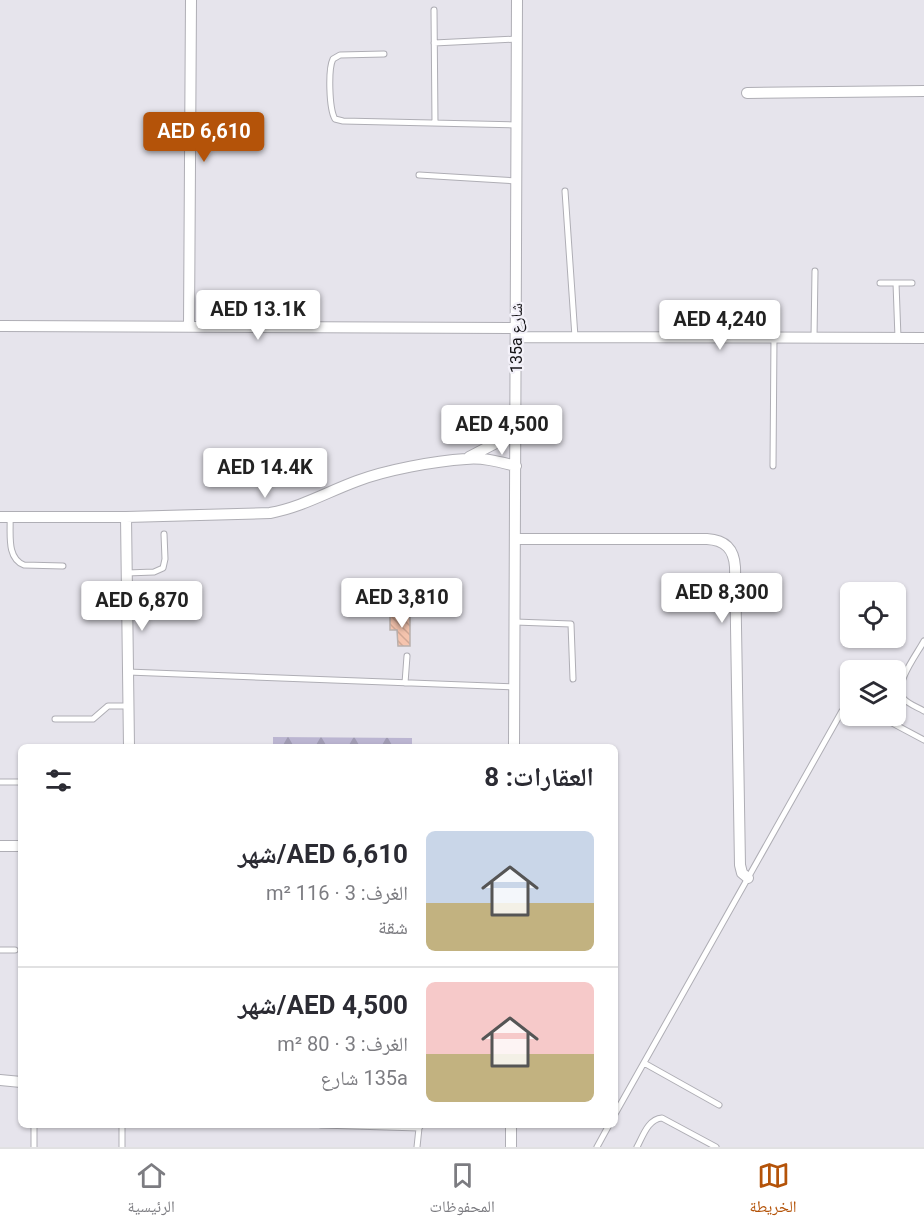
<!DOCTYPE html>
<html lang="ar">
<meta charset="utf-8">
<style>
body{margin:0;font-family:Roboto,"Noto Naskh Arabic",sans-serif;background:#f2f2f3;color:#2b2b33;direction:rtl;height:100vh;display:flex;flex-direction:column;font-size:22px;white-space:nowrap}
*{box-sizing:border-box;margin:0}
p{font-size:20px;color:#7c7c81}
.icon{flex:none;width:33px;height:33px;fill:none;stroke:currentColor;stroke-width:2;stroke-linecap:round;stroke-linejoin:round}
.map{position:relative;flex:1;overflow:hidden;direction:ltr}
.drawer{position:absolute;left:18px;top:744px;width:600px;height:384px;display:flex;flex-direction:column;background:#fff;border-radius:9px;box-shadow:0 2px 4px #0004;direction:rtl}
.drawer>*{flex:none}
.tools{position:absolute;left:840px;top:582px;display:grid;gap:12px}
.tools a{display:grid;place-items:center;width:66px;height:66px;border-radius:9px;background:#fff;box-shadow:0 2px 4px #0004;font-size:30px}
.price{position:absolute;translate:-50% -51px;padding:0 14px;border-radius:6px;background:#fff;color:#222;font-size:20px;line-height:39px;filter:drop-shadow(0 2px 3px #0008)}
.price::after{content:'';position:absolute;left:50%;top:36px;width:18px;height:14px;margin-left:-9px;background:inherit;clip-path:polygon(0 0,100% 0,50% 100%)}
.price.selected{background:#b45309;color:#fff}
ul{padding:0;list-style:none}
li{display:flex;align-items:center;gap:18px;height:150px;padding:0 24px}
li+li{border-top:2px solid #e1e1e2}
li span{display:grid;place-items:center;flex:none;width:168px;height:120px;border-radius:9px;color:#555}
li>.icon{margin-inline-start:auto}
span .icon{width:72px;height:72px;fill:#fffc;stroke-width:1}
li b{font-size:26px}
h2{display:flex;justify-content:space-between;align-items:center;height:72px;padding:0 24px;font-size:26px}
.tabs{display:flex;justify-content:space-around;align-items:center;height:84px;border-top:2px solid #e1e1e2;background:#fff;font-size:16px;color:#7c7c81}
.tabs a{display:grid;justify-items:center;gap:3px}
.tabs .selected{color:#b45309}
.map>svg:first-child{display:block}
.forest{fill:url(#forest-firs)}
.building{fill:url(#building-back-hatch);stroke:#b9b0ad;stroke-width:1.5}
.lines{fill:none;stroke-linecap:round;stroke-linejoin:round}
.service-casing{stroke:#afaeb5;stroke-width:7}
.minor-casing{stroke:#afaeb5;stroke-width:12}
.service{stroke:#fff;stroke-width:5}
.minor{stroke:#fff;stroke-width:10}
.labels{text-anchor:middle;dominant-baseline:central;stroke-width:4.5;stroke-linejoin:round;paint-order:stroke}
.street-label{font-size:16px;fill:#141316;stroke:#f3f1f9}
</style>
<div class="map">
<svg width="924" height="1147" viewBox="0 0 924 1147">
<defs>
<pattern id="forest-firs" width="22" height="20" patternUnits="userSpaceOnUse" patternTransform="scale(1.5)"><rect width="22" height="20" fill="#bbb5d1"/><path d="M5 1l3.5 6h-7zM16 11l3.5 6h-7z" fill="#a09bb3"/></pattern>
<pattern id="building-back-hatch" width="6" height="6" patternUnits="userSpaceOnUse" patternTransform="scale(1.5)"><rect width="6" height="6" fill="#f5c4ae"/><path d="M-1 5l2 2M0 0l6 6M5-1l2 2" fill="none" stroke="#d1a895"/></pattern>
</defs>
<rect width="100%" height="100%" fill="#e6e4ec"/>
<path class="forest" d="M273,737L412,738V747H273Z"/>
<path class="building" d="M390,616H410V646H398L397,630H390Z"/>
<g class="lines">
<g class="service-casing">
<path id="service" d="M434,10L435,123
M434,43L517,39
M384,54L340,55L333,59C328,69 329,109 335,119L343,121L517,125
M419,175L517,181
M565,191L575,337
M880,283H912
M896,283L898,338
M814,337L815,271
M773,466L774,337
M10,517C11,533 6,558 24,565L63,566
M127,573L154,572L163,568L165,559L164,534
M515,622L571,624L573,679
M924,641C917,654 893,685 903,698C908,704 917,707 924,711
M128,672L514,687
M405,683L407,656
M879,716L924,740
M55,719H93L108,706H128
M0,782H21
M0,950H15
M644,1063L719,1105
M615,1114L842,711L850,705
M34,1125V1147
M122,1125V1147
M321,1125L419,1128
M417,1147L419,1128L421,1125
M597,1147L609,1125
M637,1147C643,1136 648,1119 662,1118L716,1147"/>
</g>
<g class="minor-casing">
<path id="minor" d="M747,93L924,91
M0,326L517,328
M189,326L191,0
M517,337L924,338
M469,457L494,444L516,422
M0,517H126L270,513C302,507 327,492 357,481C386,470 434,461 466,459C482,457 500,462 516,466
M126,517L129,747
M515,539H707C725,540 734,549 735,567L740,865L742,873L748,878
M514,747L517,0
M0,846H21
M0,1080L21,1082
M511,1147V1125"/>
</g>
<use href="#service" class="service"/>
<use href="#minor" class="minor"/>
</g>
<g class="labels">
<g class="street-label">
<text transform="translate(516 338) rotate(-90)">135a شارع</text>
</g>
</g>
</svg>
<div class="tools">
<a><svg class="icon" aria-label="locate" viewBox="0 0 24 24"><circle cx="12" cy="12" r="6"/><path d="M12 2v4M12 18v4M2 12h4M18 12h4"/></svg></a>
<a><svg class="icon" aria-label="layers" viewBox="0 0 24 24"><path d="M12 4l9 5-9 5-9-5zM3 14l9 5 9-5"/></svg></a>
</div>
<b class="price selected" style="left:204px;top:163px">AED 6,610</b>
<b class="price" style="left:258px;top:341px">AED 13.1K</b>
<b class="price" style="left:720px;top:351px">AED 4,240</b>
<b class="price" style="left:502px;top:456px">AED 4,500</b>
<b class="price" style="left:265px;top:499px">AED 14.4K</b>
<b class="price" style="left:722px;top:624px">AED 8,300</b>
<b class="price" style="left:402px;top:629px">AED 3,810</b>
<b class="price" style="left:142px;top:632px">AED 6,870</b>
<section class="drawer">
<h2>العقارات: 8<svg class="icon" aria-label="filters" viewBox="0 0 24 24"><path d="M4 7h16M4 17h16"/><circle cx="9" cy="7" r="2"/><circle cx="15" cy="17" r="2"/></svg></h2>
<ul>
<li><span style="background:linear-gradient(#c9d6e8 60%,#c2b280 0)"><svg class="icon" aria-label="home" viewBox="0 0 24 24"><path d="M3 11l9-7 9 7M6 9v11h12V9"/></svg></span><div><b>AED 6,610/شهر</b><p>الغرف: 3 · 116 m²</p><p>شقة</p></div></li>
<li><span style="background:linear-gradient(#f6c9c9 60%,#c2b280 0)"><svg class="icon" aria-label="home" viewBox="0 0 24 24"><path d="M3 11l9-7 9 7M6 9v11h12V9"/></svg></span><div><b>AED 4,500/شهر</b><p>الغرف: 3 · 80 m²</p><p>135a شارع</p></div></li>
</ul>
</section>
</div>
<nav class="tabs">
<a class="selected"><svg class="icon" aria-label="map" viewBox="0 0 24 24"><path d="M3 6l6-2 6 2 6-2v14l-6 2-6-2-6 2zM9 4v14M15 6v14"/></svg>الخريطة</a>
<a><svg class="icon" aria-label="saved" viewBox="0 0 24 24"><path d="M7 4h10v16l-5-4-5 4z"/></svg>المحفوظات</a>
<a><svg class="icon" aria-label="home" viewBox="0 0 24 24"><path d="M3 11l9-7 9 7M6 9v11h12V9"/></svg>الرئيسية</a>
</nav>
